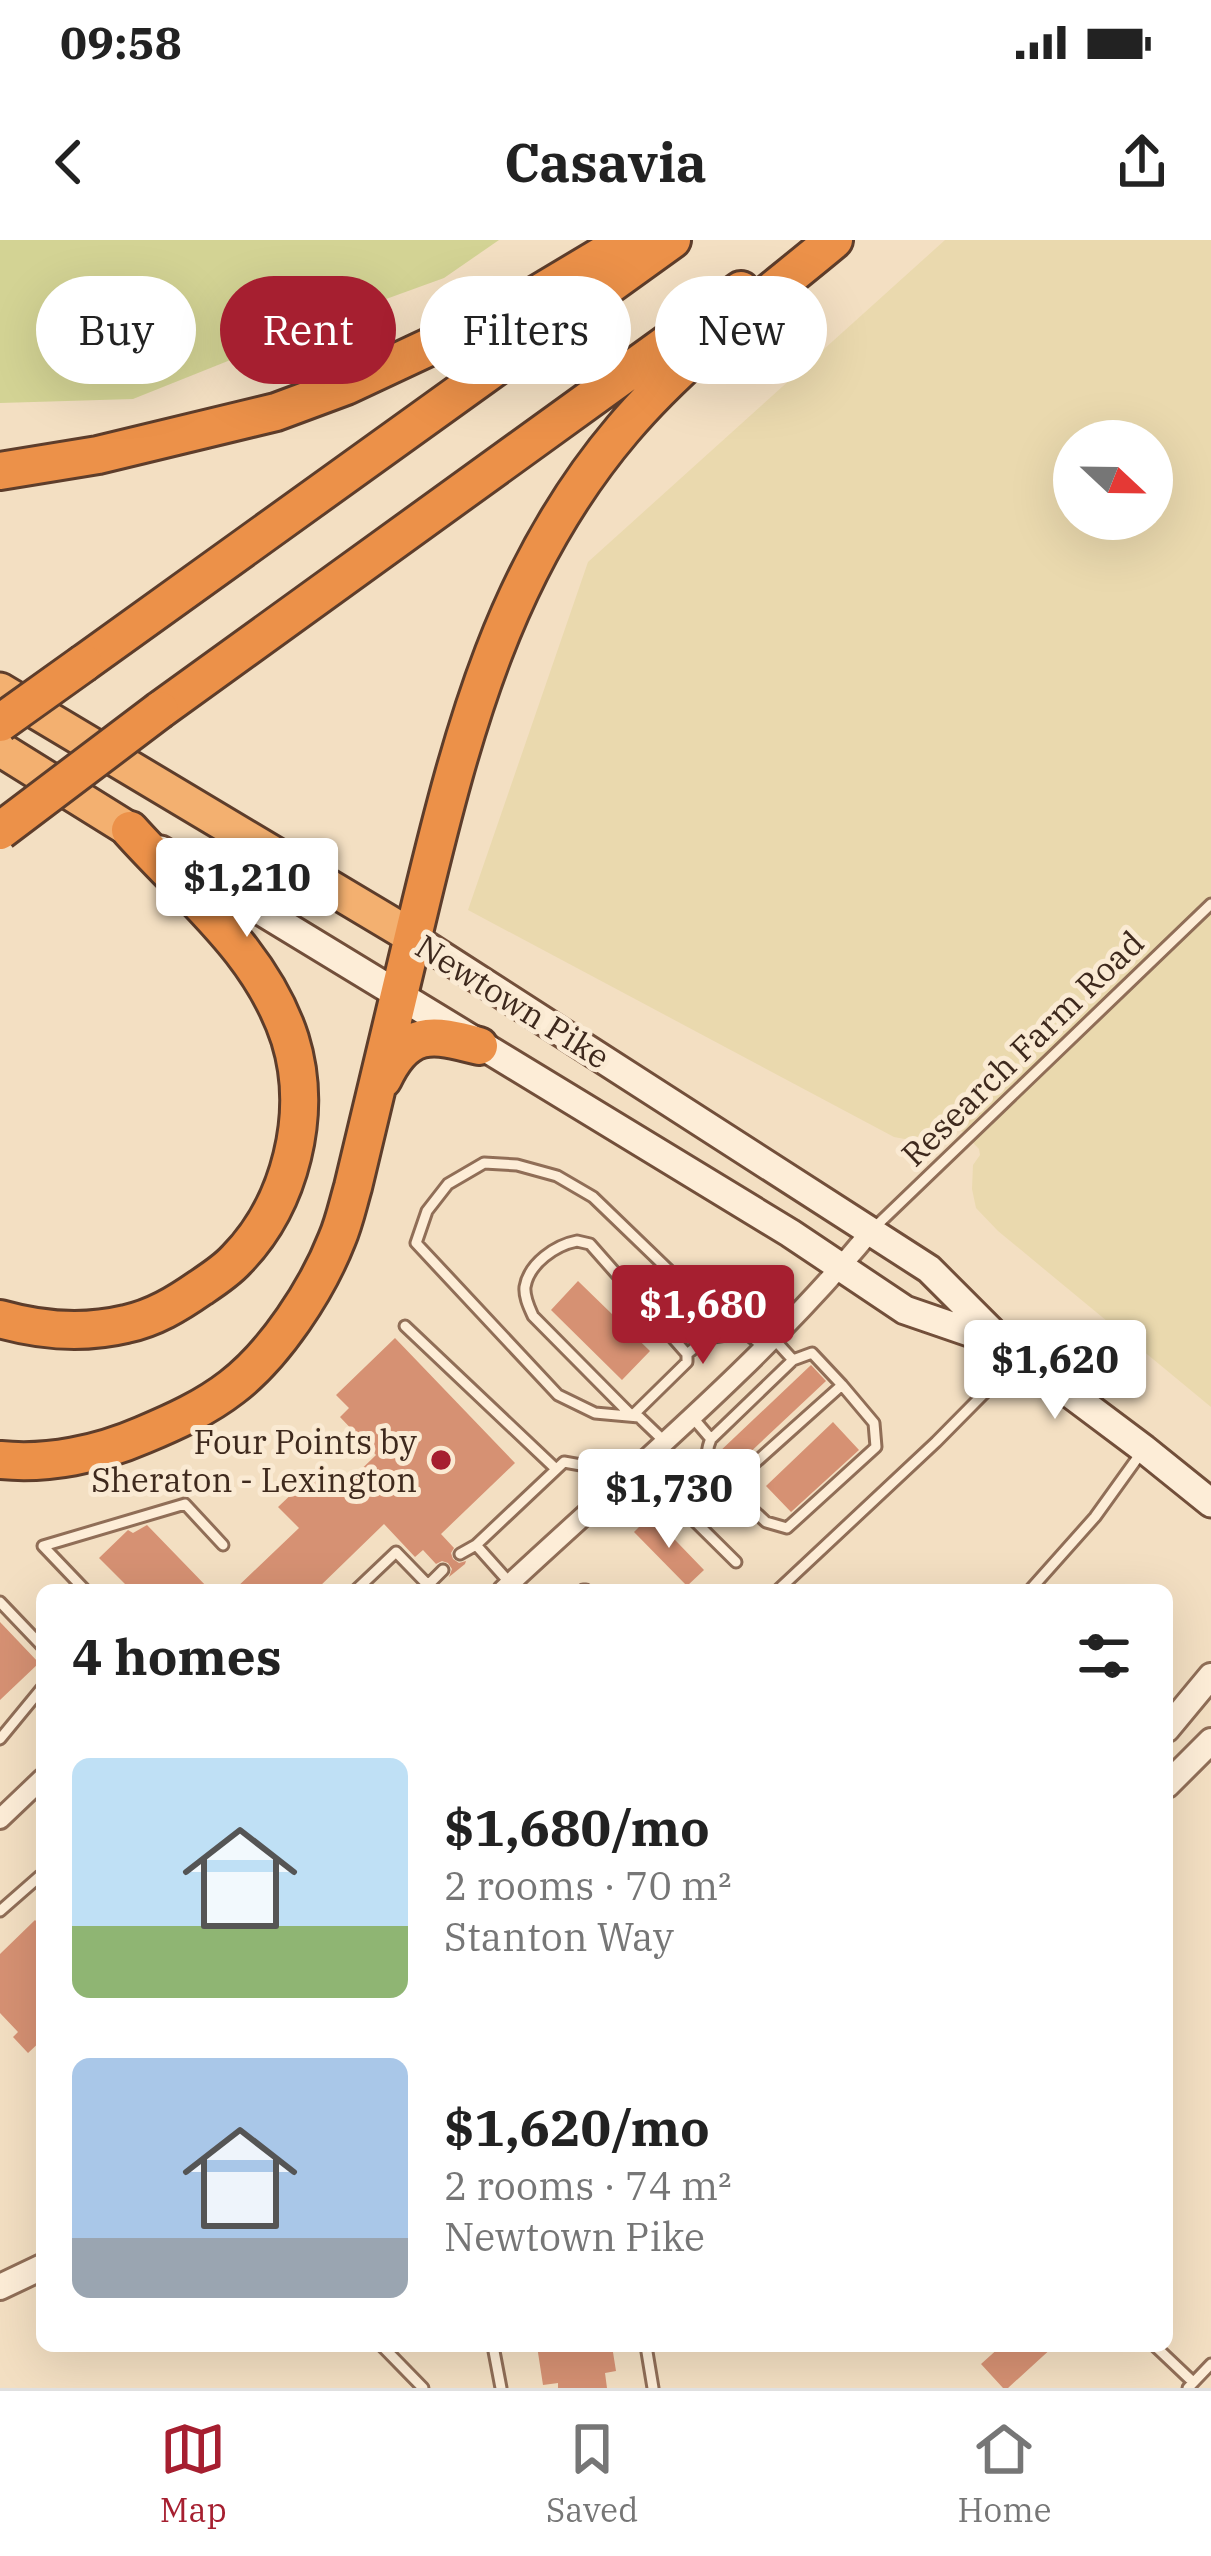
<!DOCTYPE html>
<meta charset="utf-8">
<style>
body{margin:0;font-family:"IBM Plex Serif",serif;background:#f6f6f6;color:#222;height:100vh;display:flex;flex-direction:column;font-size:45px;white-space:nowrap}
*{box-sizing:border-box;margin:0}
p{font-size:39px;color:#767676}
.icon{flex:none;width:66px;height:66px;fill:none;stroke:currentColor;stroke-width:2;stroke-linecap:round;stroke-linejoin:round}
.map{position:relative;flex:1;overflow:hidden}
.panel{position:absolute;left:36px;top:1344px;width:1137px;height:768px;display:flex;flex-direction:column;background:#fff;border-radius:18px;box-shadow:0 12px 48px #0002}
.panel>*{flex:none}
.banner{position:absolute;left:36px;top:36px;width:1140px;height:108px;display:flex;gap:24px}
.needle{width:78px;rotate:112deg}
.controls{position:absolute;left:1053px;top:180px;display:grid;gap:24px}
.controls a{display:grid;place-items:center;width:120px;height:120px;border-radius:50%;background:#fff;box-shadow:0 12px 48px #0002;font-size:60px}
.price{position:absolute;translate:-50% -102px;padding:0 27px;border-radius:12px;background:#fff;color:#222;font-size:39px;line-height:78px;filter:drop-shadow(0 3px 6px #0008)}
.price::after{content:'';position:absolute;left:50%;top:72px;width:36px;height:27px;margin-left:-18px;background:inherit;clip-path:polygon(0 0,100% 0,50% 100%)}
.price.active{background:#a61f30;color:#fff}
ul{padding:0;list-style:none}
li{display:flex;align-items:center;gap:36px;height:300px;padding:0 36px}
li span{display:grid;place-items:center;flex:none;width:336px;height:240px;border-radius:18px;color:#555}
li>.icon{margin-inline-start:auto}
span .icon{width:144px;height:144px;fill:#fffc;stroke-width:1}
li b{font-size:51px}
h2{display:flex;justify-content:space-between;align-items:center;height:144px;padding:0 36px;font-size:51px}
.tag{padding:0 42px;border-radius:54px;background:#fff;box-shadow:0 12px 48px #0002;font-size:42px;line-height:108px}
.tag.active{background:#a61f30;color:#fff}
.status{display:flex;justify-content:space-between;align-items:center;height:84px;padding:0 60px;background:#fff;direction:ltr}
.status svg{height:33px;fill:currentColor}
header{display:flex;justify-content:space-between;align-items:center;height:156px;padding:0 36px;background:#fff;font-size:54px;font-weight:700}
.tabs{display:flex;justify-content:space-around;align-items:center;height:168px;border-top:3px solid #e0e0e0;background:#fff;font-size:33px;color:#767676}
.tabs a{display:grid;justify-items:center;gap:6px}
.tabs .active{color:#a61f30}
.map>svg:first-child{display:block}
.farmland{fill:#ead9ae;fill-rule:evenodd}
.green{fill:#d3d394}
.building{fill:#d69173}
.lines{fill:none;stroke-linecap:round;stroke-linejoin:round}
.service-casing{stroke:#906e57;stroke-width:15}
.minor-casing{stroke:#906e57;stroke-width:24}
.tertiary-casing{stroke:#906e57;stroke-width:30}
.secondary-casing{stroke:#724f3a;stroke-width:33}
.trunk-casing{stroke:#5d3d2b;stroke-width:39}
.motorway-casing{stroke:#5d3d2b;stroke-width:42}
.service{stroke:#fdedd7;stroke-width:9}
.minor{stroke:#fdedd7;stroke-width:18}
.tertiary{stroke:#fdedd7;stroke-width:24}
.secondary{stroke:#fdedd7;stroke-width:27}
.trunk{stroke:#f3b070;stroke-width:33}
.motorway{stroke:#ec9149;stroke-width:36}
.motorway-bridge-casing{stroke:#5d3d2b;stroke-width:42;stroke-linecap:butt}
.motorway-bridge{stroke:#ec9149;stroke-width:36}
.poi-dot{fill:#a61f30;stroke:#faead3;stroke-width:4.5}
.labels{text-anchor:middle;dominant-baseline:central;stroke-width:10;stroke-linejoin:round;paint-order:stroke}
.street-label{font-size:33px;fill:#3e291d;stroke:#faead3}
.poi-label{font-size:33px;fill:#3e291d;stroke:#faead3;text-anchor:end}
</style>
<div class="status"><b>09:58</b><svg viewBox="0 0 49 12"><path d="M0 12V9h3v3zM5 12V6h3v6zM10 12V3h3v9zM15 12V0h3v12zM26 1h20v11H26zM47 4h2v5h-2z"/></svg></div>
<header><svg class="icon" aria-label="back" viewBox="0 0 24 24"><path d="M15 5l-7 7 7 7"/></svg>Casavia<svg class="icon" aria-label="share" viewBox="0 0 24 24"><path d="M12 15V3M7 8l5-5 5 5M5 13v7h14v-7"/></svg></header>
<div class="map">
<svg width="1211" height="2148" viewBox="0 0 1211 2148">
<rect width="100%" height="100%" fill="#f3dfc2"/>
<path class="farmland" d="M945,0H1211V1167L998,991L976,968L972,949L973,925L980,915L979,909L953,882L910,900L894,897L468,670L588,322ZM1074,201H1152V279H1074Z"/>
<path class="green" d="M0,0H499L444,38L353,71L133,159L0,163Z"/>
<path class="building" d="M578,1041L650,1111L622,1140L551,1070Z
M395,1098L515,1223L441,1294L454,1308L451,1313L453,1319L459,1323L466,1321L465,1324L449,1337L452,1329L448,1323L442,1321L436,1324L423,1310L415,1317L384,1284L316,1350H234L299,1288L278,1267L319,1228L340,1250L376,1215L340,1177L349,1168L336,1155Z
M811,1125L826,1141L728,1233L717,1214Z
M833,1182L859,1210L791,1272L766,1246Z
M651,1275L704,1330L687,1346L634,1292Z
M147,1285L210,1350H131L99,1318L128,1290L133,1293Z
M0,1382L39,1423L0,1460Z
M35,1680L42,1687V1800L28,1813L13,1797L18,1792L0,1773V1714Z
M537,2106H612L616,2131L605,2133L607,2148H558V2143L543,2145Z
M1001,2106H1054L1008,2148H1003L981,2124Z"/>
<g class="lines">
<g class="service-casing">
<path id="service" d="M875,987L1211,664
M577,1001L590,1004L687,1114V1122L632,1176L533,1076C529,1067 524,1057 525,1047C529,1023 556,1005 577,1001Z
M405,1086L556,1229
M687,1114L707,1098L745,1092
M693,1178L711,1199C701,1220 714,1231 728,1247L842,1145L812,1113L793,1120L773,1098
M711,1199L793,1120
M664,1201L639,1177L595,1173L558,1155L416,1003L427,971L448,944L484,923L517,925L557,936L593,957L679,1040L764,1107
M638,1225L736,1322
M728,1247L766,1282L787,1288L876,1207L874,1183L842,1145
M460,1314L476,1305
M509,1342L476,1305L564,1222L581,1225L616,1245
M85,1350L43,1306L185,1264L223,1305
M356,1350L396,1312L428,1345L422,1350
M433,1350L428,1345L443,1330
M583,1350H586
M778,1350L936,1202L1017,1120
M1030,1350L1095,1277L1141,1213
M0,1362L42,1406
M0,1499L42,1448
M0,1671L40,1636L42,1638
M382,2106L423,2148
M493,2106L501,2148
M646,2106L653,2148
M1155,2106L1193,2142
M1188,2148L1211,2124"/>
</g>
<g class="minor-casing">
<path id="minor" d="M503,1350C628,1233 762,1123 871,991
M0,1579L42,1539"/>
</g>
<g class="tertiary-casing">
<path id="tertiary" d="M1167,1489L1211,1436
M1167,1545L1211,1501
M0,2047L42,2027"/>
</g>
<g class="secondary-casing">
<path id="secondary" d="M161,610L790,993L905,1070L1004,1104
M413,697L929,1029L1004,1104L1144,1209L1211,1263"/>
</g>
<g class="trunk-casing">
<path id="trunk" d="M0,450L413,697
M0,509L130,590"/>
</g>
<g class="motorway-casing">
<path id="motorway" d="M0,231L98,215L276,172L346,146L521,64L628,0
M84,423L672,0
M160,470L741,50
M383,839C407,789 431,793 479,806
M0,1079C42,1091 84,1094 126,1084C154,1078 177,1064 200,1048C212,1040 226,1031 236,1020C291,964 313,873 290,799C262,712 189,656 130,590
M0,1220C48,1225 99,1214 143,1195C174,1182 205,1168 232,1147C275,1114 317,1050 337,999C344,983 348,964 353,947C376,852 398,757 421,663C463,490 505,328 623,189C684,117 762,60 834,0"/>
</g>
<use href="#service" class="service"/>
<use href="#minor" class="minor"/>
<use href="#tertiary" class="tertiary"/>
<use href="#secondary" class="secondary"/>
<use href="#trunk" class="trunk"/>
<use href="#motorway" class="motorway"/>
<g class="motorway-bridge-casing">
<path id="motorway-bridge" d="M0,483L84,423
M0,591L160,470"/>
</g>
<use href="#motorway-bridge" class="motorway-bridge"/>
</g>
<circle class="poi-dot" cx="441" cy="1220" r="12"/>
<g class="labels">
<g class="street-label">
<text transform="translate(513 761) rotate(32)">Newtown Pike</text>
<text transform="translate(1022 808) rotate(-44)">Research Farm Road</text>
</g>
<g class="poi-label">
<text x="417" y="1201">Four Points by<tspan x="417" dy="38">Sheraton - Lexington</tspan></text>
</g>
</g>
</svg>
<div class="controls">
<a><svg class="needle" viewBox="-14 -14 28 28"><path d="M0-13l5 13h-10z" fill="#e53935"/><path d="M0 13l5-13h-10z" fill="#767676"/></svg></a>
</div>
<b class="price" style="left:247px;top:700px">$1,210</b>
<b class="price active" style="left:703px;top:1127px">$1,680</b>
<b class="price" style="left:1055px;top:1182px">$1,620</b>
<b class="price" style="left:669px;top:1311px">$1,730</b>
<div class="banner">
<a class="tag">Buy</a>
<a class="tag active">Rent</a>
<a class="tag">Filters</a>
<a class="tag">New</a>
</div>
<section class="panel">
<h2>4 homes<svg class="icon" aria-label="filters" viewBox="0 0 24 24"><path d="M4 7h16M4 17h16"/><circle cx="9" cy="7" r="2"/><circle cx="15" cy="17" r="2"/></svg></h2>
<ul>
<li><span style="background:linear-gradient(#bfe0f5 70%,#8fb573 0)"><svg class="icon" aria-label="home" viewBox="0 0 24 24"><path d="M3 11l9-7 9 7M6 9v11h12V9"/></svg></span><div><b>$1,680/mo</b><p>2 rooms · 70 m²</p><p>Stanton Way</p></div></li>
<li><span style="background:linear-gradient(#a9c7e8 75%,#9aa5b1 0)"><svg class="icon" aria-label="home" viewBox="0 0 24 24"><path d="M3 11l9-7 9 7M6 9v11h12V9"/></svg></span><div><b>$1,620/mo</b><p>2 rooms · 74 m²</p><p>Newtown Pike</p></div></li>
</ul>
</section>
</div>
<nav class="tabs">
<a class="active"><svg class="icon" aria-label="map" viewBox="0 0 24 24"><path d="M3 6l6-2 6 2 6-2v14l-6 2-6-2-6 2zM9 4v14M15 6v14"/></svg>Map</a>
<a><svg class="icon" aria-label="saved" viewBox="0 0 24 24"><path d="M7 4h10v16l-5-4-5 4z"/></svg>Saved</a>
<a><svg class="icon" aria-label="home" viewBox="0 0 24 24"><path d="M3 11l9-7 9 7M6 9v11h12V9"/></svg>Home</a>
</nav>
